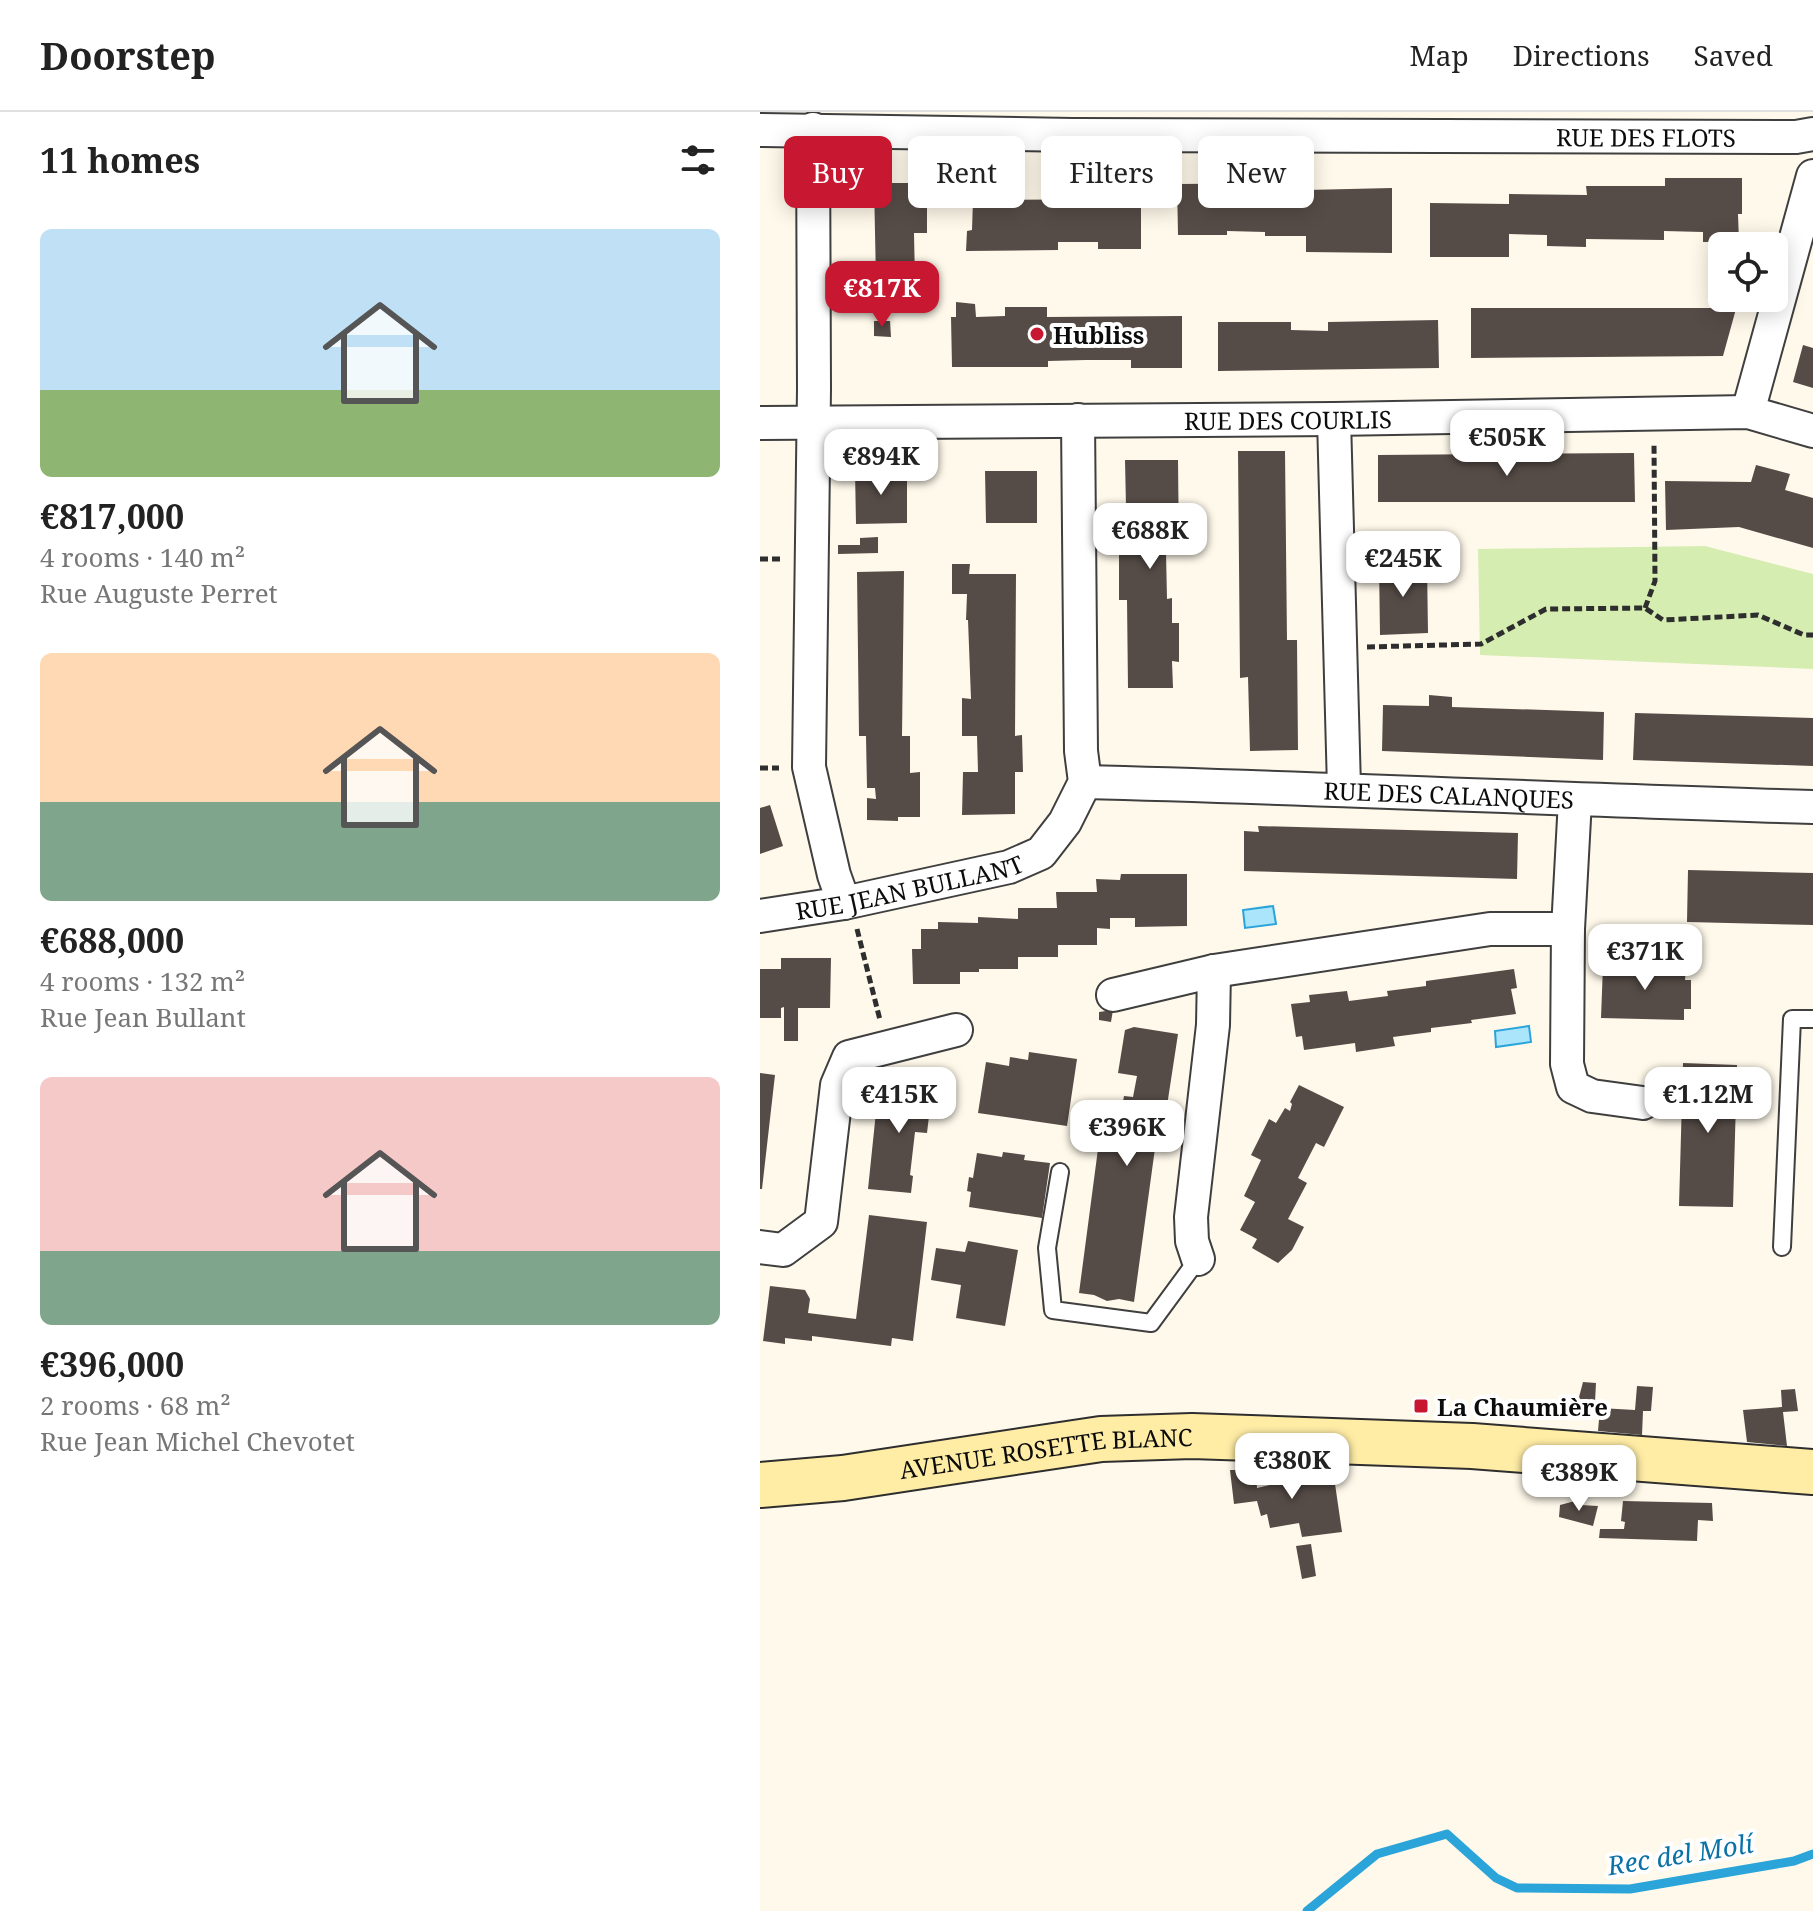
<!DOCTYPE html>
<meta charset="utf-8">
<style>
body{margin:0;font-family:"Noto Serif",serif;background:#f6f6f6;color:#222;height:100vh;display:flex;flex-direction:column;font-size:30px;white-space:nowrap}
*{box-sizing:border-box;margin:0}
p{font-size:26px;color:#767676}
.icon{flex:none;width:44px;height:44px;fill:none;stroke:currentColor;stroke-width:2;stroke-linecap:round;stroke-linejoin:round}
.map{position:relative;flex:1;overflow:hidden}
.panel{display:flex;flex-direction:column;background:#fff;width:760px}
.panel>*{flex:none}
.hud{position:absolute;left:24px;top:24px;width:760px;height:72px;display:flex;gap:16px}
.controls{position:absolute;left:948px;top:120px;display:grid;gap:16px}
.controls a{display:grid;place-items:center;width:80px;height:80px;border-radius:12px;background:#fff;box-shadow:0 4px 20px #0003;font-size:40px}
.price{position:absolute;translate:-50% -68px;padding:0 18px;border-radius:16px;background:#fff;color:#222;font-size:26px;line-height:52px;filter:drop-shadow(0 2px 4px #0008)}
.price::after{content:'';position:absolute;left:50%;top:48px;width:24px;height:18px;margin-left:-12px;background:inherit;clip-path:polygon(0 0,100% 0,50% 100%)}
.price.selected{background:#c81831;color:#fff}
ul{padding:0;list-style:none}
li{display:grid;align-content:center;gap:16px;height:424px;padding:0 40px}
li span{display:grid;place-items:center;height:248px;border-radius:12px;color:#555}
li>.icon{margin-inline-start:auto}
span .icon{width:144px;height:144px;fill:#fffc;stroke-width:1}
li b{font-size:34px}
h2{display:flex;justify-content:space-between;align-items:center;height:96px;padding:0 40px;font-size:34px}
.tag{padding:0 28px;border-radius:12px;background:#fff;box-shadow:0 4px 20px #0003;font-size:28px;line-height:72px}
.tag.selected{background:#c81831;color:#fff}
header{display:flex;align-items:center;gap:48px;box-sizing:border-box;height:112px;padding:0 40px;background:#fff;border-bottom:2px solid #e0e0e0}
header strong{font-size:38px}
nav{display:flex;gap:44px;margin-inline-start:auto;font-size:28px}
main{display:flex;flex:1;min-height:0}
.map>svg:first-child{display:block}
.green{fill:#d6edb1}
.water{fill:#abe5fc;stroke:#2ba4d9;stroke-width:2}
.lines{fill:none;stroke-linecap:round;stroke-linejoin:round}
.stream{stroke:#2ba4d9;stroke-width:9}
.building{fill:#564c47}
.lane-casing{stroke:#3f3f3f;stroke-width:20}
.street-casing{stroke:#3f3f3f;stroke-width:36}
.secondary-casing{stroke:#2e2e2e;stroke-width:48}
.path{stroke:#2e2e2e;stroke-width:5;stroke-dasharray:8 4;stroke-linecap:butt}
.lane{stroke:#fff;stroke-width:16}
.street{stroke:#fff;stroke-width:32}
.secondary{stroke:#ffeda6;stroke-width:44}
.poi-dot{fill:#c81831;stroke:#fff;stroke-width:3}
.labels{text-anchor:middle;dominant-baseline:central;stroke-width:8;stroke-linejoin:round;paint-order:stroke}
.street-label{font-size:24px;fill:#0c0c0c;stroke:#fff}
.poi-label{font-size:24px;font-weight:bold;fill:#0c0c0c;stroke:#fff;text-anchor:start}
.water-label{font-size:26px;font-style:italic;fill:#0b72a8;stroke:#fff}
</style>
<header>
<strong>Doorstep</strong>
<nav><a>Map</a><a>Directions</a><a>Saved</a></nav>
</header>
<main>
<section class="panel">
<h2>11 homes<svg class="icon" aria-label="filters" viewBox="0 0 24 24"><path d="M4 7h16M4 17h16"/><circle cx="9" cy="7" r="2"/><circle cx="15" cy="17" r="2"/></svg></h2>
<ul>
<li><span style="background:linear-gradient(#bfe0f5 65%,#8fb573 0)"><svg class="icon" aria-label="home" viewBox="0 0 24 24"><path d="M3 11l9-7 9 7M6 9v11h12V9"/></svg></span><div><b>€817,000</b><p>4 rooms · 140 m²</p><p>Rue Auguste Perret</p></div></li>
<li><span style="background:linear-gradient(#ffd9b3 60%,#7fa58c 0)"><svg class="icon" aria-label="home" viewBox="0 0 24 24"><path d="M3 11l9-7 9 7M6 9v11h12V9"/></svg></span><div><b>€688,000</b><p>4 rooms · 132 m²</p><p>Rue Jean Bullant</p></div></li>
<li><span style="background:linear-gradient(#f6c9c9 70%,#7fa58c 0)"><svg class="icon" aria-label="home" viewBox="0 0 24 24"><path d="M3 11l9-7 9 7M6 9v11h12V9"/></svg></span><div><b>€396,000</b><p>2 rooms · 68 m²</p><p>Rue Jean Michel Chevotet</p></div></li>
</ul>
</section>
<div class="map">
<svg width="1053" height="1799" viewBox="0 0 1053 1799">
<rect width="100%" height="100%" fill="#fff9eb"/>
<path class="green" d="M945,434L1053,462V557L720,543L718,437Z"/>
<path class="water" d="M513,794L516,812L485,816L483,798Z
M769,914L771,930L736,935L735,919Z"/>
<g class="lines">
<path class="stream" d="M547,1799L617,1742L687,1722L736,1766L757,1776L870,1777L1034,1749L1053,1742"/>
</g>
<path class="building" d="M905,66H982V102H978L979,130H943V120L904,119V128L826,127V135L787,134V123L749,122V145H670V91L749,92V82L827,83L826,74H905Z
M114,71H167V121H154L155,169H116Z
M545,71L546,78L632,76V141L546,140V124H505V120L467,119V123H418L417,72Z
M381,87V137H338V130H298V138L206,139L207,119L212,118L213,88Z
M956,177H962V186H979L963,244L711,246V196H951Z
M196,190L215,192L216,205L245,204V195H287V205L422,204V256H371V248H326L288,249V255H192L191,205H196Z
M678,208L679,256L458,259V210H531V218L568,219V210Z
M114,209H130L131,225L114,224Z
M1043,233L1053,236V276L1033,270Z
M478,339H525L527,528H537L538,638L490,639L488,565L480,566Z
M874,341L875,390H618V343Z
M365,348H418L419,441H406L407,487L412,486V511H419V550L412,549L413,576H368L367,488H359V442H367Z
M996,353L1030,362L1025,378L1053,386V436L979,415L906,418L905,369L991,370Z
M95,359H147V411L96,412Z
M225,359H277V411H226Z
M118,425V441L78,442V433H100V426Z
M619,451L667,452L668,521L620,523Z
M192,452H210L209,462H256L255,624L262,623L263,660H255V702L202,703L203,660H218L217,624H202V586L211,587L208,508H206L207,482H192Z
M144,459L142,624H150V661L160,660V705H138V709L107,708V686L116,687L115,676H107L106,624H99L97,460Z
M669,583L692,585V595L844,600L843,648L622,639L623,593L669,594Z
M875,601L1053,606V654L873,648Z
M10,693L23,734L0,742V696Z
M498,714L758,721L757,767L484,759V719L499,720Z
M928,758L1053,761V813L927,810Z
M361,762H427V814L375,815V806H350V817L337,816V833H298V845H258V857H219V860H200V872H153L152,837H161V817H178V810L218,811V805L258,807V796H297L296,780H337L336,767L360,768Z
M21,846H71L70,896H38V929H24V895L21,896V906H0V857H21Z
M843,853L926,854L925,868H931V897H924V908L841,906Z
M754,857L757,876L751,877L756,902L711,908L712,911L671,916V920L633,925L635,934L596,940L595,931L544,938L542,924L536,925L531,892L550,890L549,883L587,879L589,889L628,884L627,879L666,874V869Z
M353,898L351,910L339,908V900Z
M374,915L418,922L405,1007H399L374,1190L359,1187L347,1189L334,1183L319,1181L343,999L361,1001L364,984L373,985L377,964L358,961L365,918Z
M269,940L317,947L307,1014L218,1001L226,950L249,954L250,945L268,948Z
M923,951L977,953L973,1095L919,1094Z
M0,961L15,963L2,1077H0Z
M153,967L173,970L167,1021L155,1020L150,1063L153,1064L151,1081L108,1077L116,1000L121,1001L125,972L152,975Z
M539,973L584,995L564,1035L556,1031L538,1066L547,1071L528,1107L544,1115L532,1138L518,1151L492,1136L497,1127L480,1118L495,1090L484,1084L501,1048L491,1043L509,1007L516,1011L525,996L530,999L532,992L530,990Z
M243,1040L265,1043L264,1048L290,1051L282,1106L209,1095L211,1080L207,1079L209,1065L213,1066L217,1041L242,1045Z
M109,1103L167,1110L153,1229L132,1226L131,1234L52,1224V1229L25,1226V1232L3,1229L10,1174L45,1178L50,1187L48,1201L96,1207Z
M208,1129L258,1138L245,1214L196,1206L201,1173L171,1168L176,1136L205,1140Z
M823,1270L836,1271L835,1290L818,1289Z
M877,1274L893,1275L891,1299H883L882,1323L838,1319L840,1296L875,1298Z
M1035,1277L1038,1299L1023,1300L1027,1334L987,1330L983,1298L1022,1295L1021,1278Z
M548,1354L550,1369L574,1365L582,1420L542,1425L539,1411L510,1416L507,1402L501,1404L497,1389L474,1392L470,1358H496L497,1376L532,1368L528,1356Z
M819,1388L821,1393L838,1394L833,1414L799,1405L800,1393Z
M863,1389L952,1391L953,1409L938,1408L937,1429L839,1426L840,1417H864L865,1410L861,1409Z
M551,1432L556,1464L542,1467L536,1434Z"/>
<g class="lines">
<g class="lane-casing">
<path id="lane" d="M300,1060L287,1136L293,1198L391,1211L438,1147
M1022,1135L1032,907H1053"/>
</g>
<g class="street-casing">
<g id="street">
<path d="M53,17L54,277L49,655L74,763L84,791"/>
<path id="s1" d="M0,18L313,23L1036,25L1053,22"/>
<path d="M988,300L1053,64"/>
<path d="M574,307L584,676"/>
<path id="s2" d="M0,311L574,307L988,300L1053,319"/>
<path id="s3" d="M325,670C568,676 810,688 1053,695"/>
<path d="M815,688L808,817L807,952L813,975L832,984L883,991"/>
<path id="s4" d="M0,804L84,791L249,755L281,741L305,710L325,670L321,639L318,308"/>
<path d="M353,883L454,859L730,817H808"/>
<path d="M0,1135L23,1138L61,1110L77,973L89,945L196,918"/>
<path d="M438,1147L432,1129L431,1105L453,913L454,859"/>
</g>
</g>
<g class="secondary-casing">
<g id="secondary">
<path id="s5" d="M0,1373L83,1366L341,1327L432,1324L712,1334L1053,1360"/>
</g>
</g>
<path class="path" d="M0,447H23
M885,496L895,469L894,331
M607,535L721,532L786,497L885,496L903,508L998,503L1044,523H1053
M0,656H19
M97,817L120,908"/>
<use href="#lane" class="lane"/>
<use href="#street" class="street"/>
<use href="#secondary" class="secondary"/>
</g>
<g class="poi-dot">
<circle cx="277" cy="222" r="8"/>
<rect x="653" y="1286" width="16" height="16" rx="4"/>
</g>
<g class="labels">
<g class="street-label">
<text stroke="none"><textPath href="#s1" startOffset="886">RUE DES FLOTS</textPath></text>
<text stroke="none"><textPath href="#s2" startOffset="528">RUE DES COURLIS</textPath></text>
<text stroke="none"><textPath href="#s3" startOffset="364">RUE DES CALANQUES</textPath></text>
<text stroke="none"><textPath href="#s4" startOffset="152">RUE JEAN BULLANT</textPath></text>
<text stroke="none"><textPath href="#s5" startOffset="288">AVENUE ROSETTE BLANC</textPath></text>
</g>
<g class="poi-label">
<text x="293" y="222">Hubliss</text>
<text x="677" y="1294">La Chaumière</text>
</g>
<g class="water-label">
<text transform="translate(920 1742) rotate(-9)">Rec del Molí</text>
</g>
</g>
</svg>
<div class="controls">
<a><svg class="icon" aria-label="locate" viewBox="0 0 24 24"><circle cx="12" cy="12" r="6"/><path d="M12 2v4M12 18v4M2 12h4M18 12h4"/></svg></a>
</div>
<b class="price selected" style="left:122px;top:217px">€817K</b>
<b class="price" style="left:747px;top:366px">€505K</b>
<b class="price" style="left:121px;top:385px">€894K</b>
<b class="price" style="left:390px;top:459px">€688K</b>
<b class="price" style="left:643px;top:487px">€245K</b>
<b class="price" style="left:885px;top:880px">€371K</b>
<b class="price" style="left:139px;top:1023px">€415K</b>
<b class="price" style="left:948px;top:1023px">€1.12M</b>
<b class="price" style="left:367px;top:1056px">€396K</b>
<b class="price" style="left:532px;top:1389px">€380K</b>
<b class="price" style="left:819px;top:1401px">€389K</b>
<div class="hud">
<a class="tag selected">Buy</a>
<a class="tag">Rent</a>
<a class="tag">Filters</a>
<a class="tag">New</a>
</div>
</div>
</main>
